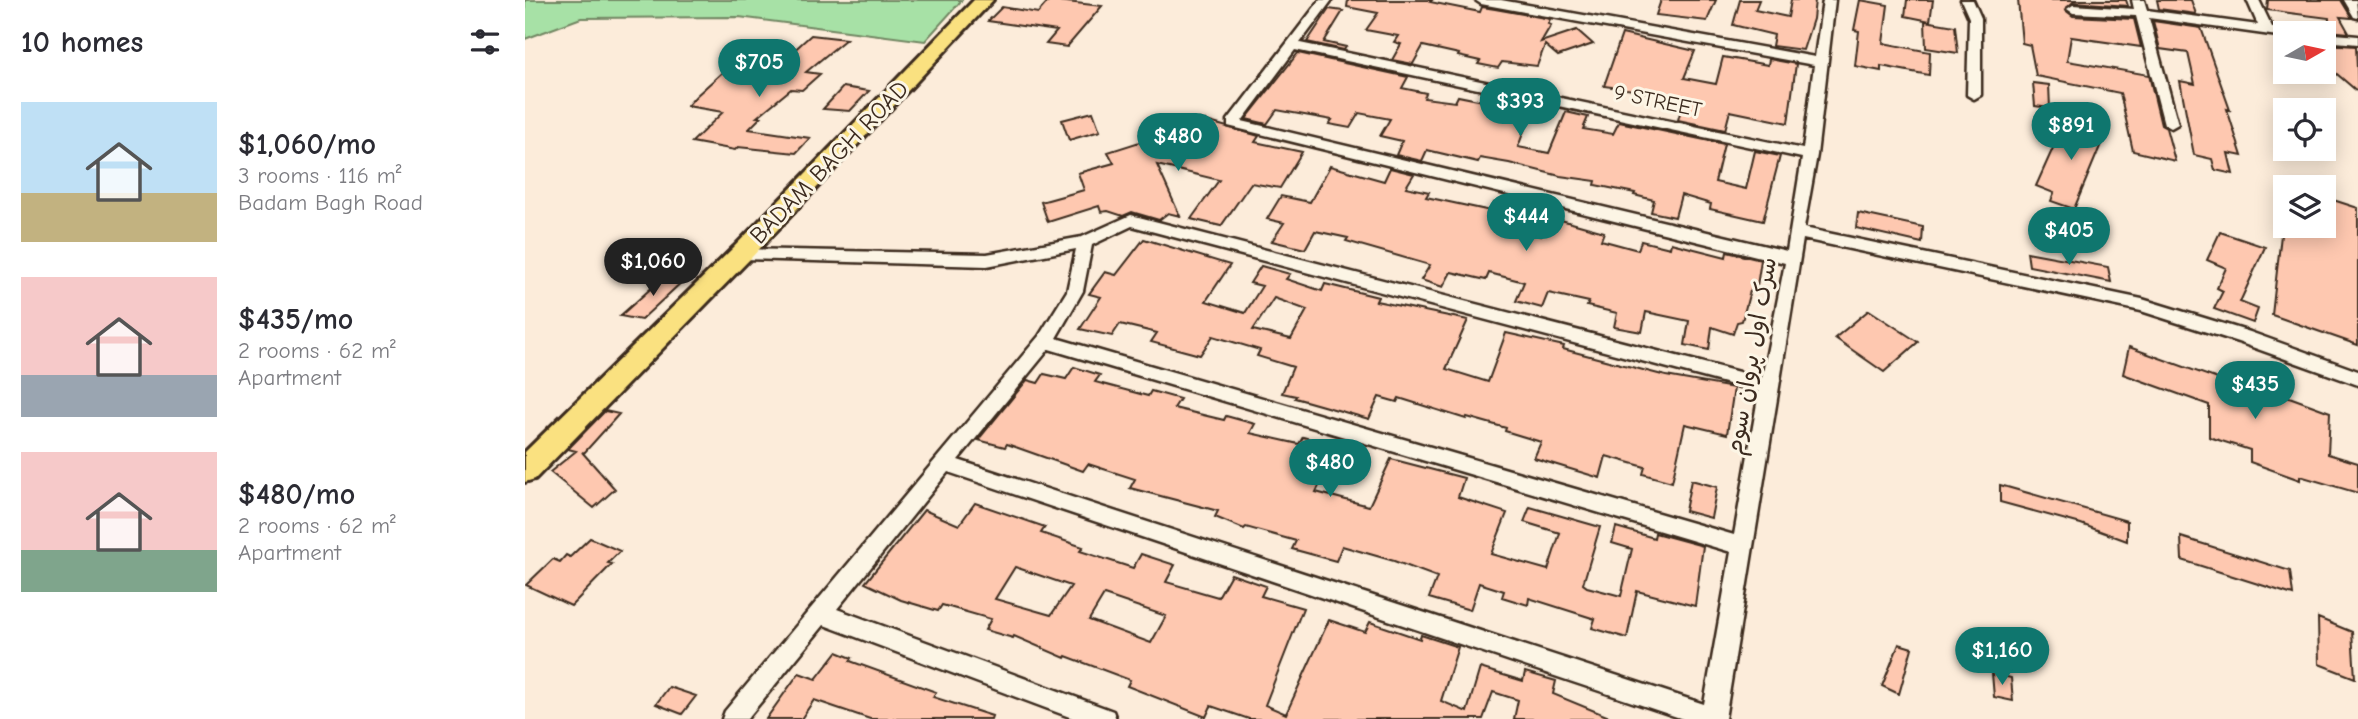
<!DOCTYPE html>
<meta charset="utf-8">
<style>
body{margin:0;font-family:"Comic Neue","Playpen Sans Arabic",sans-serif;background:#f2f2f3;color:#2b2b33;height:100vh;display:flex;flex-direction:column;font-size:26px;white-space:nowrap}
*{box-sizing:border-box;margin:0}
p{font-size:23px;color:#7c7c81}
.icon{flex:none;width:38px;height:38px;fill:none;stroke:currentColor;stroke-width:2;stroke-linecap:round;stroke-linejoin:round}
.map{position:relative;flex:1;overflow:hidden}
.drawer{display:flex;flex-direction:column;background:#fff;width:525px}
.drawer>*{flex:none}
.needle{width:46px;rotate:81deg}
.tools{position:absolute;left:1748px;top:21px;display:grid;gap:14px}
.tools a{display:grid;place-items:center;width:63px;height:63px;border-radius:0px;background:#fff;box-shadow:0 4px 18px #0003;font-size:35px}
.price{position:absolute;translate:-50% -60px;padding:0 16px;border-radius:24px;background:#0f766e;color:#fff;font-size:23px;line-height:46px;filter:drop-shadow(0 2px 4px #0008)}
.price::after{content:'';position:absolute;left:50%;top:42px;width:21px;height:16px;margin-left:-10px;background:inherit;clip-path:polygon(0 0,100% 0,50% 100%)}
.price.on{background:#222;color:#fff}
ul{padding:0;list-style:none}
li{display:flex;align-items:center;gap:21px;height:175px;padding:0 21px}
li span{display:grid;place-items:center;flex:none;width:196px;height:140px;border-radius:0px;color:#555}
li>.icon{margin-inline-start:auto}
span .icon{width:84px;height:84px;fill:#fffc;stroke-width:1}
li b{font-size:30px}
h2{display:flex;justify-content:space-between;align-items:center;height:84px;padding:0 21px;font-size:30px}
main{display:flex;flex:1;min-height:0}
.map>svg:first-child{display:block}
.green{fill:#a7e1a6;stroke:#718662;stroke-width:2}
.building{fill:#fec8b0;stroke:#3b2a1e;stroke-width:2;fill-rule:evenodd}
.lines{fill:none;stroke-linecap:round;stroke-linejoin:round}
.street-casing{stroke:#3b2a1e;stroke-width:5}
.primary-casing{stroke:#3b2a1e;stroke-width:6}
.street{fill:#fcf5e5;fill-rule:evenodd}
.primary{fill:#fae180;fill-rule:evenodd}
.labels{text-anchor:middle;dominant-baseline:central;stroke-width:6;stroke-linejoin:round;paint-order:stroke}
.far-street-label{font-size:21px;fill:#3b2a1e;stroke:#fcf5e5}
.street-label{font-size:24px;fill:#3b2a1e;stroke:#fcf5e5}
</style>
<main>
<section class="drawer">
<h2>10 homes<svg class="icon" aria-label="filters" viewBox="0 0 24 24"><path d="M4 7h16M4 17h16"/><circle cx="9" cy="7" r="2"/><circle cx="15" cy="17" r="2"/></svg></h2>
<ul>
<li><span style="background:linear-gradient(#bfe0f5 65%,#c2b280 0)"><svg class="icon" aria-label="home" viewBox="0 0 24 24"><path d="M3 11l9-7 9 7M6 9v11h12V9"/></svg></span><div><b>$1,060/mo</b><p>3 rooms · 116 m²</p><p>Badam Bagh Road</p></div></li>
<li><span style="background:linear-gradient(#f6c9c9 70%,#9aa5b1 0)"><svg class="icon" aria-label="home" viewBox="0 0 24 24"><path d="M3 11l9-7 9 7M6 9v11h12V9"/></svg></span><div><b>$435/mo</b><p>2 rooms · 62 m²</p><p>Apartment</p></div></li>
<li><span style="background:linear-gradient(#f6c9c9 70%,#7fa58c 0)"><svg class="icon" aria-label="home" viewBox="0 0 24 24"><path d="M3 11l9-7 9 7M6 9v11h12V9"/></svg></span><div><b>$480/mo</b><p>2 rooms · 62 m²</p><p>Apartment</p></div></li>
</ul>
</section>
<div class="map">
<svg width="1833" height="719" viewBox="0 0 1833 719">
<rect width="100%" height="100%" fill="#fcecda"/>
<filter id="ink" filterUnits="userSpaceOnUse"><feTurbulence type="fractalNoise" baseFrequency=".0143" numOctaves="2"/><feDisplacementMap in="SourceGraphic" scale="14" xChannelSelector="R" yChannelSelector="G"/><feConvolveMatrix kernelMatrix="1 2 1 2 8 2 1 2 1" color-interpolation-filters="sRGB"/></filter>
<g filter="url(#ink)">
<path class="green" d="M0,0H437L400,41L214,17L56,18L0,39Z"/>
<path class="building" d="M524,0L577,6L542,47L521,44L532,31L463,21L477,7L513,13Z
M823,0H907L905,2L955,12L957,7L970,9L1025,19L1023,24L1026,25L1016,42L1052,30L1068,44L1033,56L1020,45L1012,66L977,62L973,68L953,64L955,61L933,56L934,54L898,46L888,64L867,60L876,44L869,42L873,36L841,30L853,13L822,7Z
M1136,0H1191L1182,21L1131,15Z
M1215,0H1234L1230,10L1263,17L1266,0H1290L1288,19L1278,50L1247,46L1249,35L1208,25Z
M1335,0L1363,5L1358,43L1405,52L1404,75L1356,66V71L1330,66L1334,31L1329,30Z
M1382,0H1408L1405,21L1380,16Z
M1493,0H1601L1603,6L1548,2L1540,10L1548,16L1609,19L1616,47L1546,37L1542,61L1624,75L1636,125L1641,128L1650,161L1608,151L1595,93L1511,76L1505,45L1497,43Z
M1632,0H1666L1671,14L1634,9Z
M1743,0H1816L1827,18L1815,17L1824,33L1803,31L1804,18L1742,10Z
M804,9L818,11L799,42L821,47L819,50L782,42Z
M1400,21L1430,26L1433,53L1401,48Z
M1628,21L1676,28L1705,110L1702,109L1717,156L1703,153L1708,174L1690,170L1687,159L1669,155L1655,81L1670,84L1663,53L1635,49Z
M1097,34L1170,51L1159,78L1191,84L1198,57L1243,65L1244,59L1271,64L1263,123L1205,111L1200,130L1153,120L1158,102L1137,98L1138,94L1079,86Z
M286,35L321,39L281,72L295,74L277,90L266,89L232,117H236L224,129L285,138L271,153L213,147L210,150L167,142L198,112L162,106L171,96L202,68L243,74Z
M1799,44L1831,46L1833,92L1799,63Z
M773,53L883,77L877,88L901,93L899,98L930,102L933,96L958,101L961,93L985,99L977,115L1003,120L993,147L1024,153L1041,112L1063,117L1058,129L1088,134L1094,122L1199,144L1190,182L1221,189L1230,151L1255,156L1238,221L1185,209L1186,204L1156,195L1150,217L1126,212L1129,200L1109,195L1110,193L1070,185L1071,181L1035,176L984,163L955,158L953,162L902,150L897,161L871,155L877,141L855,136L865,119L834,113L825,128L804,124L807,120L752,110L742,124L721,119Z
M1508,83L1524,85L1525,108L1510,106Z
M318,87L344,91L325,111L298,109Z
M568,112L575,131L544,140L537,120Z
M674,119L734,136L730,142L777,152L755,188L726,183L696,226L666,219L694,180L632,165L655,216L643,213L634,220L607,212L598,216L583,211L576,212L574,206L523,222L516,202L559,190L553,173L589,163L583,152L618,141L615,134L640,126L661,137Z
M1541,119L1581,132L1549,209L1526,201L1529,193L1511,186Z
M805,166L859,181L865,168L889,174L881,187L904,192L901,197L966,211L969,203L992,208L985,228L1016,236L1025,217L1079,232L1076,240L1113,250L1116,241L1145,248L1146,243L1201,257L1202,252L1236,260L1231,292L1225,291L1217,321L1212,322L1208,334L1187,327L1184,350L1160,345L1164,321L1121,312L1117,332L1089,327L1092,313L1062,306L1064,302L1023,293L1017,308L991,301L999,282L964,273L961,280L926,272L918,287L896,280L905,265L821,241L823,238L790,231L780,249L747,241L759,223L742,219L756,196L785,202Z
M1799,197L1833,208V345L1747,315L1757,226H1799Z
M1333,213L1398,227L1397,243L1331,228Z
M1695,232L1740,247L1715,302L1733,309L1728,323L1689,309L1698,291L1692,288L1701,268L1682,260Z
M619,239L705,265L681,301L720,313L737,286L725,283L736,266L765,274L761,279L797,291L800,284L853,297L851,301L943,320L921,369L963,382L981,333L1039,346L1038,349L1141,376L1209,388L1202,434L1160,424L1147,482L1118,474L1120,467L1081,456L1075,478L1009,458L1016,442L980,431L981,428L942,417L941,419L874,398L872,402L854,397L844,419L770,398L771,396L757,393L768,367L732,356L735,350L688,336L675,355L626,342L632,333L595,324L587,336L555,329L576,297L564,294L580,272L591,275ZM749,298L782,310L766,339L728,330Z
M1502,252L1583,267L1586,282L1504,266Z
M141,275L160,279L116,320L95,316Z
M1344,310L1393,342L1359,372L1310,338Z
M1604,347L1698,381L1699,373L1805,412L1803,454L1833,463V493L1775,476V480L1725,462V450L1684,437V405L1598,374Z
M549,367L575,375L570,382L623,396L626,391L655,399L649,408L699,420L701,416L730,424L725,433L774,444L778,437L813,447L791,492L844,506L866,459L939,478L933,497L982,513L966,554L1023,570L1035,533L999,522L1005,507L1075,527L1058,584L1062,587L1096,596L1107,549L1087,543L1091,527L1129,538L1130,533L1178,546L1170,606L1112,591L1102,638L1067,628L1070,619L1004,598L1003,605L977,597L979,591L954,583L945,610L904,598L912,577L869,561L817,546L811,561L767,549L771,541L721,527L719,529L690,517L693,511L605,488L610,479L563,464L558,471L482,444L480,447L453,440L502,380L513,383L519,374L541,379Z
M80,411L94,414L59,453L57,452L90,489L69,508L25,472L51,451L43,449Z
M1166,480L1192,487L1186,518L1160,511Z
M1475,485L1602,521V541L1556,524L1475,502Z
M450,503L520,527L516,533L558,547L555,551L608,568L616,554L650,565L641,582L693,597L706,574L741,586L736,596L778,608L740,705L761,714L804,620L840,632L845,622L895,639L896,635L933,647L916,701L942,712L955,668L998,681L1000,672L1031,681L1028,694L1089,719H989L993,700L968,692L958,719H724L686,706L681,717L602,686L605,680L541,656L540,658L489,636L488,638L460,630L466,619L417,605L413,611L376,600L340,583L399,510L434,525ZM490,567L546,586L526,615L470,599ZM579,595L641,616L626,643L564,620Z
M1656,537L1765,571L1768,595L1657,560Z
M65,538L95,551L83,563L87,564L46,606L1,585L28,559L35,562L41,555L45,557Z
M1793,618L1827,632L1830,678L1794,664Z
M1374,644L1387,648L1374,694L1357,686Z
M312,652L327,658L325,661L411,692L408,697L467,716L466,719H345L289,700L276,719H241L274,673L291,679Z
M1467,673L1486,678L1488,701L1469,697Z
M144,687L171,696L157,714L131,704Z"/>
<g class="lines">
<g class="street-casing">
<path id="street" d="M795,0H807L775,43L1278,149L1289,65L956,4L950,0H976L1290,57L1298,0H1310L1292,155L1279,228L1617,299L1725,332L1833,371V385L1713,342L1616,311L1278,239L1200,719H1158L423,472L312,609L580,708L588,711L591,719H550L299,625L222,719H197L200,711L514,336L542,291L551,249L462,266L217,259L209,253L211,249L462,254L557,237L606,215L1237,378L1260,263L703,126V120ZM770,50L1277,158L1262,251L717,121ZM607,226L1234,392L1209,535L531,338L558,291L567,245ZM524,349L1206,552L1179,704L433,460Z
M1436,0H1448L1456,18V95L1449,99L1442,95L1444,18Z
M1607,0H1619L1622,10L1733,25L1722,0H1734L1747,27L1765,30L1766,33H1760V37L1624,18L1653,124L1646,128L1639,124L1611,16L1548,13L1542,9L1548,5L1609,9Z
M1819,0H1831L1833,18L1829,17Z
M1798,33H1799L1833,36V44L1799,41Z"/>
</g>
<g class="primary-casing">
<path id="primary" d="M449,0H468L225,259L10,479L0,482V452L209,247Z"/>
</g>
<use href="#street" class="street"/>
<use href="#primary" class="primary"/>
</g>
</g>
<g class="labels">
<g class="far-street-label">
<text transform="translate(1133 101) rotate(12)">9 STREET</text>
</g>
<g class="street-label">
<text transform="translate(304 162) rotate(-46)">BADAM BAGH ROAD</text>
<text transform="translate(1226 356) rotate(-80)">سرک اول پروان سوم</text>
</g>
</g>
</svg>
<div class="tools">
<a><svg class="needle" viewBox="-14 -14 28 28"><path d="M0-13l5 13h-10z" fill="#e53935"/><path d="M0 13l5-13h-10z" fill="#7c7c81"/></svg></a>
<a><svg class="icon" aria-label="locate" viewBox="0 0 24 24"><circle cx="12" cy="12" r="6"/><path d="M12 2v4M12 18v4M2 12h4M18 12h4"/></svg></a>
<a><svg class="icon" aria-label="layers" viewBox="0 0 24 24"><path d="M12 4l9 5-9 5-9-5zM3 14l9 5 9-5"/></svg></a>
</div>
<b class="price" style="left:234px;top:99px">$705</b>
<b class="price" style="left:995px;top:138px">$393</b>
<b class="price" style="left:1546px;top:162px">$891</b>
<b class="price" style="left:653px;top:173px">$480</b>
<b class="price" style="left:1001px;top:253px">$444</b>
<b class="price" style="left:1544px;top:267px">$405</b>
<b class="price on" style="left:128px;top:298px">$1,060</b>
<b class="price" style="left:1730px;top:421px">$435</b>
<b class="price" style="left:805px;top:499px">$480</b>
<b class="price" style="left:1477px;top:687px">$1,160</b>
</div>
</main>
